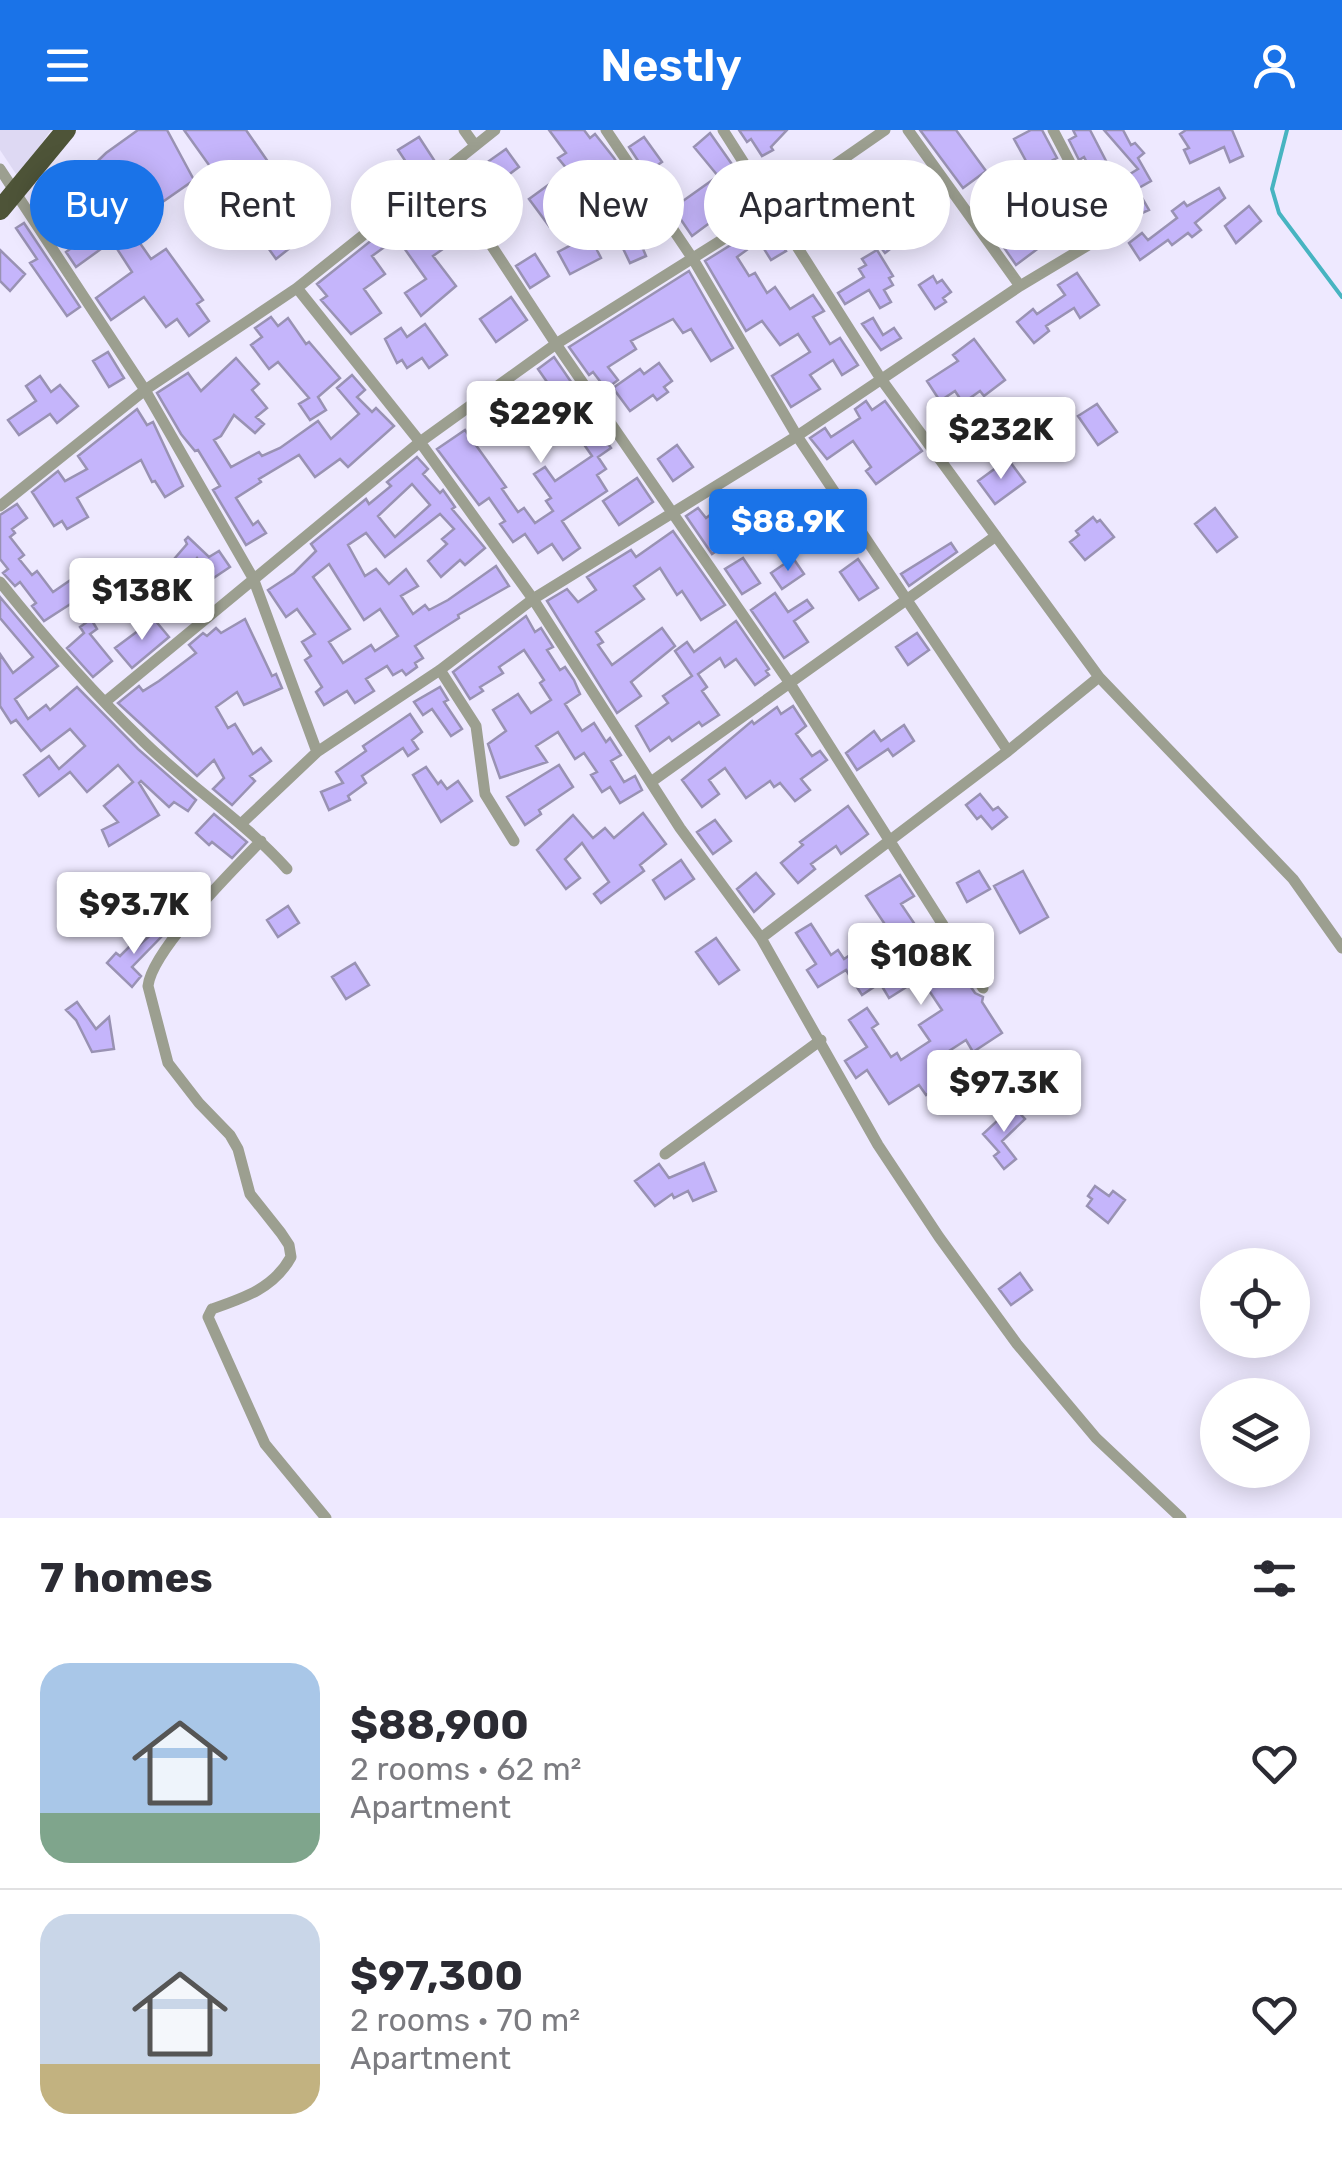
<!DOCTYPE html>
<meta charset="utf-8">
<style>
body{margin:0;font-family:Rubik,sans-serif;background:#f2f2f3;color:#2b2b33;height:100vh;display:flex;flex-direction:column;font-size:38px;white-space:nowrap}
*{box-sizing:border-box;margin:0}
p{font-size:32px;color:#7c7c81}
.icon{flex:none;width:55px;height:55px;fill:none;stroke:currentColor;stroke-width:2;stroke-linecap:round;stroke-linejoin:round}
.map{position:relative;height:1388px;overflow:hidden}
.panel{display:flex;flex-direction:column;background:#fff;flex:1}
.panel>*{flex:none}
.top-card{position:absolute;left:30px;top:30px;width:1282px;height:90px;display:flex;gap:20px}
.fabs{position:absolute;left:1200px;top:1118px;display:grid;gap:20px}
.fabs a{display:grid;place-items:center;width:110px;height:110px;border-radius:50%;background:#fff;box-shadow:0 5px 25px #0003;font-size:50px}
.price{position:absolute;translate:-50% -85px;padding:0 22px;border-radius:10px;background:#fff;color:#222;font-size:32px;line-height:65px;filter:drop-shadow(0 2px 5px #0008)}
.price::after{content:'';position:absolute;left:50%;top:60px;width:30px;height:22px;margin-left:-15px;background:inherit;clip-path:polygon(0 0,100% 0,50% 100%)}
.price.selected{background:#1a73e8;color:#fff}
ul{padding:0;list-style:none}
li{display:flex;align-items:center;gap:30px;height:250px;padding:0 40px}
li+li{border-top:2px solid #e1e1e2}
li span{display:grid;place-items:center;flex:none;width:280px;height:200px;border-radius:30px;color:#555}
li>.icon{margin-inline-start:auto}
span .icon{width:120px;height:120px;fill:#fffc;stroke-width:1}
li b{font-size:42px}
h2{display:flex;justify-content:space-between;align-items:center;height:120px;padding:0 40px;font-size:42px}
.chip{padding:0 35px;border-radius:45px;background:#fff;box-shadow:0 5px 25px #0003;font-size:35px;line-height:90px}
.chip.selected{background:#1a73e8;color:#fff}
header{display:flex;justify-content:space-between;align-items:center;height:130px;padding:0 40px;background:#1a73e8;color:#fff;font-size:45px;font-weight:600}
.map>svg:first-child{display:block}
.built{fill:#ded9f3}
.lines{fill:none;stroke-linecap:round;stroke-linejoin:round}
.stream{stroke:#47b4c1;stroke-width:4}
.building{fill:#c5b5fb;stroke:#9992b3;stroke-width:2.5;fill-rule:evenodd}
.minor{stroke:#9c9f90;stroke-width:11}
.trunk{stroke:#4e5438;stroke-width:20}
</style>
<header><svg class="icon" aria-label="menu" viewBox="0 0 24 24"><path d="M4 6h16M4 12h16M4 18h16"/></svg>Nestly<svg class="icon" aria-label="person" viewBox="0 0 24 24"><circle cx="12" cy="8" r="4"/><path d="M4 21q1-7 8-7t8 7"/></svg></header>
<div class="map">
<svg width="1342" height="1388" viewBox="0 0 1342 1388">
<rect width="100%" height="100%" fill="#eee9ff"/>
<path class="built" d="M0,0H51L18,47L0,20Z"/>
<g class="lines">
<path class="stream" d="M1287,0L1272,59L1279,83L1342,167"/>
</g>
<path class="building" d="M138,0H167L194,50L128,96L151,129L166,119L203,170L197,174L209,191L189,206L177,189L166,197L144,167L111,190L96,168L132,142L112,111L76,137L66,122L70,119L53,95L86,72L74,54L106,23Z
M184,0H246L302,81L297,85L310,102L276,129Z
M549,0H584L590,8L595,4L614,28L625,45L608,58L621,76L628,71L648,100L638,107L646,126L630,133L616,104L597,120L601,128L570,144L558,122L586,107L568,85L590,67L558,28L566,23Z
M739,0H787L771,17L773,20L762,26L751,9L747,12Z
M920,0H956L986,41L963,58Z
M1031,0H1042L1057,28L1053,30L1071,55L1060,63L1077,100L1091,94L1093,101L1072,114L1064,99L1016,135L976,77L1024,44L1019,35L1026,31L1014,9ZM1038,61L1056,91L1027,106L1009,79Z
M1073,0H1090L1117,52L1138,39L1104,0H1123L1131,15L1135,13L1144,23L1138,28L1151,51L1137,59L1149,80L1116,95L1108,84L1113,81L1084,27L1079,30L1069,10L1076,6Z
M1186,0H1232L1243,26L1230,32L1224,17L1190,33L1184,20L1189,18L1180,4Z
M710,3L755,67L726,87L723,83L692,106L673,78L718,46L694,17Z
M419,7L436,33L418,50L398,20Z
M644,7L662,32L646,43L629,17Z
M506,19L519,37L500,51L509,64L482,83L465,58L493,37L489,31Z
M865,43L879,59L851,81L864,99L855,106L841,86L833,91L815,67L836,52L842,61Z
M551,53L571,80L549,96L529,69Z
M923,55L936,71L922,81L936,103L926,110L913,92L890,111L894,116L885,123L869,102Z
M1219,58L1225,68L1195,93L1201,100L1192,107L1188,103L1172,115L1168,110L1140,130L1129,113L1142,103L1148,110L1177,88L1172,81L1184,72L1187,76Z
M433,61L464,104L433,126L456,156L421,186L405,163L426,149L397,108L372,126L385,144L364,159L381,183L351,204L321,170L327,166L317,154Z
M1249,76L1261,91L1236,113L1225,96Z
M24,93L80,177L67,186L30,133L37,129L16,98Z
M766,93L786,121L771,130L759,111L737,127L749,146L755,143L767,163L775,157L790,179L813,165L824,181L813,187L830,214L840,208L858,235L842,245L833,230L810,245L820,259L791,277L772,246L810,222L798,204L780,215L762,191L746,201L705,131Z
M0,120L25,144L10,161L0,151Z
M877,120L893,146L889,148L893,155L884,160L891,172L880,178L869,160L845,174L838,163L864,147L859,139L866,135L862,129Z
M535,124L549,146L530,158L516,136Z
M689,141L733,218L711,231L691,199L683,203L673,189L631,211L636,219L608,237L618,250L606,259L593,242L589,245L569,217Z
M1077,143L1099,175L1080,188L1074,178L1046,196L1049,201L1034,213L1017,192L1033,179L1037,184L1065,165L1058,155Z
M933,146L937,153L942,150L951,162L943,168L946,172L935,179L919,155Z
M511,167L527,190L496,212L480,189Z
M271,187L278,196L288,188L306,214L309,212L340,248L318,267L326,280L310,290L299,274L309,268L278,232L269,239L251,215L262,207L255,198Z
M873,188L883,205L894,198L901,208L881,220L862,194Z
M425,194L447,225L429,238L422,228L407,238L402,230L397,233L385,209L401,198L407,207Z
M974,209L1005,250L984,266L980,261L963,273L955,261L940,271L927,251L958,231L953,225Z
M108,222L124,248L109,257L93,231Z
M554,227L602,297L598,300L611,318L598,327L606,339L597,345L607,361L562,391L580,418L563,430L552,414L538,423L525,404L513,412L500,394L505,391L489,368L479,375L437,319L465,300L506,357L502,359L518,382L524,378L535,393L553,381L546,371L551,368L534,344L545,337L555,351L592,326L574,300L544,320L530,299L548,286L532,262L547,252L538,239Z
M236,228L259,254L252,260L267,278L256,287L264,294L255,303L234,285L221,306L214,310L231,337L259,322L262,326L280,318L318,291L331,309L359,284L337,258L352,245L365,260L357,267L372,282L376,278L394,296L348,337L340,329L315,347L299,325L259,349L261,352L236,368L253,395L258,391L266,403L246,415L213,360L220,356L198,320L195,321L181,304L157,263L188,243L201,261Z
M659,233L672,251L664,257L668,262L657,270L653,265L630,281L613,258L640,239L644,244Z
M40,246L51,262L60,255L78,276L57,293L50,284L19,305L8,290L36,271L26,256Z
M866,271L872,280L885,271L922,321L876,354L866,341L871,337L853,311L827,329L810,308L825,298L831,307L860,288L855,279Z
M1097,274L1117,302L1098,315L1078,286Z
M137,279L147,295L153,292L183,356L165,367L155,351L152,352L141,330L77,368L88,387L67,399L62,391L54,396L32,362L58,341L65,351L87,339L78,326Z
M677,315L693,337L673,351L658,329Z
M417,327L428,339L423,344L440,363L443,360L455,377L452,379L485,418L465,435L460,430L441,447L428,431L447,414L442,409L454,399L440,384L385,427L366,403L348,415L365,446L376,439L389,454L406,439L418,456L401,466L413,484L425,475L429,480L448,470L496,436L509,456L458,485L459,488L415,516L423,528L415,533L417,537L406,545L402,540L393,545L387,536L366,549L374,561L355,573L347,561L324,575L316,562L322,557L305,530L311,526L302,512L315,504L297,479L286,487L268,460L294,443L316,421L311,414L366,369L369,374L391,356L387,352ZM412,354L430,375L395,407L378,386ZM329,434L364,490L380,479L398,506L375,521L371,515L343,533L329,512L350,499L313,447Z
M1008,329L1025,352L995,374L978,351Z
M637,348L653,372L619,395L603,371Z
M17,374L27,388L12,399L15,403L10,407L24,425L19,429L32,445L37,441L53,462L72,449L83,466L44,491L32,476L36,473L20,452L15,456L3,443L8,439L0,429V385Z
M698,378L706,388L710,385L729,413L712,424L686,386Z
M1215,378L1237,407L1217,422L1195,394Z
M1093,387L1097,392L1100,390L1114,407L1085,430L1070,412L1079,405L1076,401Z
M673,401L725,475L701,490L682,461L677,465L660,438L634,456L644,469L596,502L603,512L598,515L612,535L662,498L675,516L631,552L641,566L617,583L547,471L567,459L578,472L596,460L587,447L631,420L636,427Z
M188,407L209,427L219,421L230,437L212,449L197,428L181,447L168,436L187,414L185,410Z
M951,413L957,422L909,456L901,444Z
M743,428L760,453L742,464L725,439Z
M793,428L804,444L782,459L771,443Z
M858,429L878,458L859,470L840,442Z
M101,451L124,478L117,485L103,471L98,476L87,462Z
M151,455L167,474L150,488L134,469Z
M775,463L788,482L807,470L813,478L794,491L808,512L784,528L751,480Z
M0,467L58,536L15,569L28,589L46,575L50,580L77,557L138,619L196,670L188,681L174,672L169,677L141,651L139,653L159,685L109,716L102,700L118,692L104,676L133,652L118,635L87,662L70,642L39,666L24,645L49,626L59,639L85,616L70,599L41,621L16,590L11,593L0,576V524L13,543L33,527L0,488Z
M526,486L535,502L541,498L553,517L547,520L560,540L565,537L574,550L580,564L565,574L582,601L594,593L606,612L610,608L621,625L611,631L624,652L635,646L642,660L620,673L610,657L602,662L591,645L597,642L584,623L575,629L558,602L536,616L547,632L500,648L488,614L506,601L493,580L518,564L531,583L551,570L540,553L544,550L524,520L499,537L503,543L480,557L483,561L470,569L453,542Z
M91,489L97,499L90,504L112,531L93,547L67,518L84,503L80,497Z
M154,489L169,507L132,538L115,518Z
M245,489L272,546L276,544L282,558L244,575L237,562L216,577L228,598L235,594L253,624L261,618L271,631L250,646L255,651L232,675L213,659L224,648L214,630L197,646L118,573L139,556L143,561L159,551L196,523L189,515L203,503L207,506L216,498L221,503Z
M736,491L769,539L766,541L769,545L755,555L736,529L725,537L720,528L698,544L707,557L702,561L719,585L702,596L699,592L672,611L669,607L650,621L636,596L668,573L663,566L692,546L675,521L687,512L694,522Z
M917,503L929,520L908,535L896,517Z
M440,557L448,570L444,572L462,599L451,606L432,579L423,585L414,572Z
M793,576L806,596L796,604L812,626L820,621L827,630L801,649L810,660L795,671L780,653L774,657L770,651L746,668L725,638L709,650L719,664L702,677L682,650L752,591L754,594L777,577L781,584Z
M410,584L422,602L412,610L418,619L408,626L403,618L362,646L366,653L348,666L350,670L329,680L321,662L343,653L336,642L366,621L363,616Z
M904,595L914,611L893,626L888,619L857,640L846,623L874,601L881,611Z
M559,635L573,657L539,680L541,684L525,695L507,667Z
M426,637L438,654L441,651L447,659L458,651L472,671L441,692L413,645Z
M980,664L993,680L998,677L1007,687L992,699L981,686L977,689L966,675Z
M848,676L868,704L841,724L836,716L811,734L815,739L798,753L781,733L803,715L800,712Z
M643,683L666,714L640,735L644,741L601,773L594,764L609,752L582,713L565,729L580,748L566,759L537,720L573,685L593,708L605,698L614,708Z
M214,684L247,712L232,728L212,712L209,715L196,703Z
M715,690L731,711L713,724L697,702Z
M681,730L694,749L665,769L653,750Z
M979,741L990,759L967,772L957,753Z
M1023,741L1048,787L1020,803L994,756Z
M756,743L774,764L754,782L737,759Z
M900,745L914,766L901,774L922,805L927,802L948,835L954,832L975,863L983,867L982,872L1002,903L973,922L966,910L935,930L946,946L937,952L939,956L926,965L919,955L889,974L867,940L856,948L845,931L867,917L849,890L867,878L878,894L872,898L891,927L897,923L901,930L930,911L919,895L942,880L866,766Z
M288,776L299,793L278,807L267,790Z
M163,794L168,800L132,837L141,846L132,857L107,833L116,823L120,826L133,813L137,817Z
M811,794L831,825L838,820L844,829L856,821L865,834L881,823L905,858L889,868L880,853L862,865L846,840L818,857L807,840L816,834L796,803Z
M716,808L739,840L719,854L696,822Z
M355,833L369,855L346,869L332,847Z
M77,872L96,899L109,887L114,919L92,922L76,890L66,880Z
M1013,976L1025,989L1002,1011L1016,1029L1004,1039L994,1026L999,1022L983,1004Z
M704,1033L716,1061L693,1071L688,1061L674,1068L672,1064L655,1076L635,1051L659,1034L669,1048Z
M1095,1056L1109,1066L1113,1061L1125,1070L1108,1093L1087,1076L1092,1069L1088,1066Z
M1020,1143L1032,1160L1011,1175L999,1159Z"/>
<g class="lines">
<path class="minor" d="M464,0L474,14
M606,0L693,129L797,306L1008,621
M723,0L881,249L1099,547L1008,621L761,808
M908,0L1020,156
M0,39L145,260L253,448L317,622
M442,40L556,214L789,552L983,858
M297,158L420,312L533,469L680,698L761,808L878,1015L939,1107L1017,1214L1096,1308L1181,1388
M0,376L145,260L297,158L495,0
M0,452C45,508 92,562 144,612C190,657 244,691 287,739
M440,540L476,596L485,664L514,711
M1099,547L1293,749L1342,818
M105,572L420,312L556,214L771,79L885,0
M651,652L996,406
M242,693L317,622L440,540L533,469L797,306L1020,156L1100,108L1103,103L1101,92L1053,0
M261,711C234,739 152,820 148,856L168,933L199,973L230,1005L238,1019L250,1064L281,1103L289,1115L291,1127C274,1158 244,1168 212,1179L208,1187L265,1314L326,1388
M665,1024L821,910"/>
<path class="trunk" d="M0,80L66,0"/>
</g>
</svg>
<div class="fabs">
<a><svg class="icon" aria-label="locate" viewBox="0 0 24 24"><circle cx="12" cy="12" r="6"/><path d="M12 2v4M12 18v4M2 12h4M18 12h4"/></svg></a>
<a><svg class="icon" aria-label="layers" viewBox="0 0 24 24"><path d="M12 4l9 5-9 5-9-5zM3 14l9 5 9-5"/></svg></a>
</div>
<b class="price" style="left:541px;top:336px">$229K</b>
<b class="price" style="left:1001px;top:352px">$232K</b>
<b class="price selected" style="left:788px;top:444px">$88.9K</b>
<b class="price" style="left:142px;top:513px">$138K</b>
<b class="price" style="left:134px;top:827px">$93.7K</b>
<b class="price" style="left:921px;top:878px">$108K</b>
<b class="price" style="left:1004px;top:1005px">$97.3K</b>
<div class="top-card">
<a class="chip selected">Buy</a>
<a class="chip">Rent</a>
<a class="chip">Filters</a>
<a class="chip">New</a>
<a class="chip">Apartment</a>
<a class="chip">House</a>
</div>
</div>
<section class="panel">
<h2>7 homes<svg class="icon" aria-label="filters" viewBox="0 0 24 24"><path d="M4 7h16M4 17h16"/><circle cx="9" cy="7" r="2"/><circle cx="15" cy="17" r="2"/></svg></h2>
<ul>
<li><span style="background:linear-gradient(#a9c7e8 75%,#7fa58c 0)"><svg class="icon" aria-label="home" viewBox="0 0 24 24"><path d="M3 11l9-7 9 7M6 9v11h12V9"/></svg></span><div><b>$88,900</b><p>2 rooms · 62 m²</p><p>Apartment</p></div><svg class="icon" aria-label="heart" viewBox="0 0 24 24"><path d="M12 20l-8-8c-3-5 5-10 8-4 3-6 11-1 8 4z"/></svg></li>
<li><span style="background:linear-gradient(#c9d6e8 75%,#c2b280 0)"><svg class="icon" aria-label="home" viewBox="0 0 24 24"><path d="M3 11l9-7 9 7M6 9v11h12V9"/></svg></span><div><b>$97,300</b><p>2 rooms · 70 m²</p><p>Apartment</p></div><svg class="icon" aria-label="heart" viewBox="0 0 24 24"><path d="M12 20l-8-8c-3-5 5-10 8-4 3-6 11-1 8 4z"/></svg></li>
</ul>
</section>
